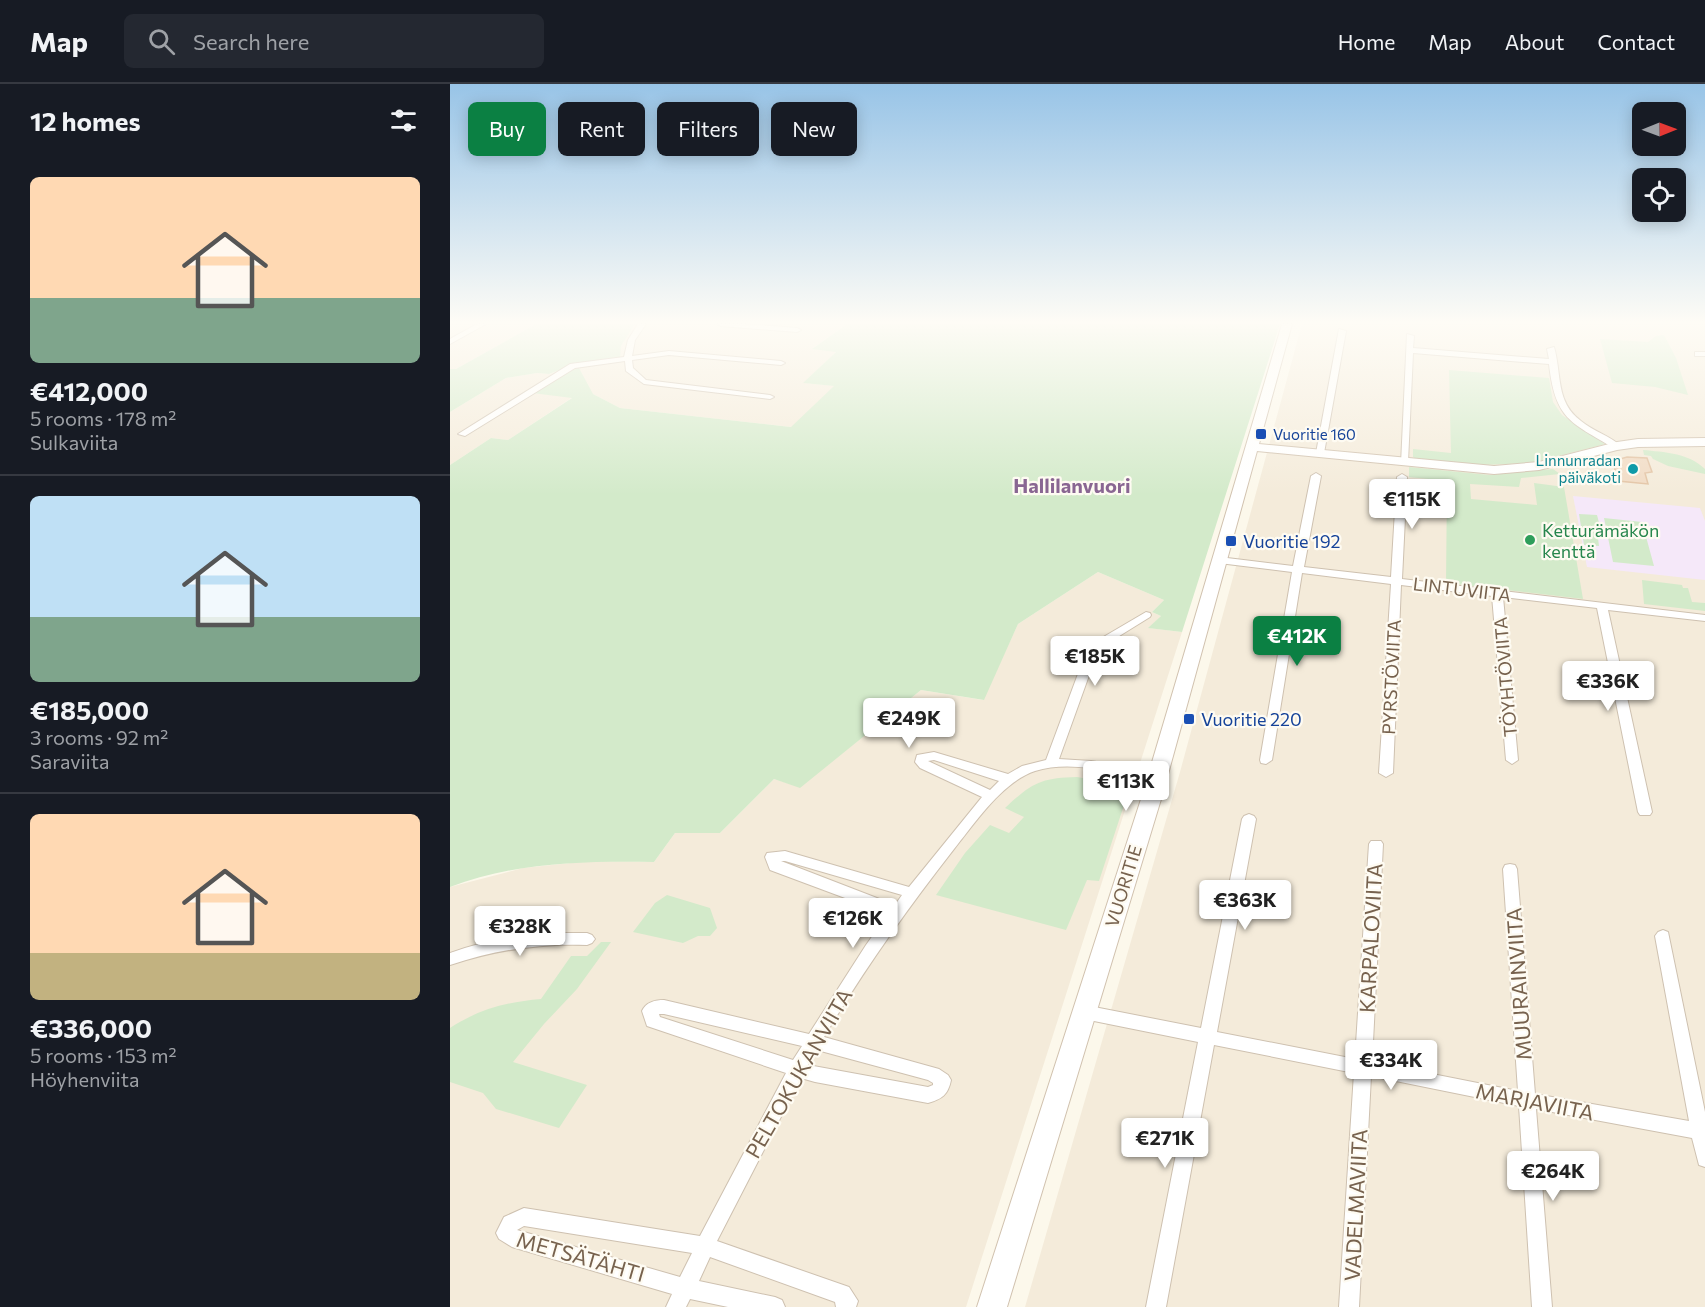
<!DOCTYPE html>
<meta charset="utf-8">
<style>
body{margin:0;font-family:Commissioner,sans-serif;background:#242831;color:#f1f3f6;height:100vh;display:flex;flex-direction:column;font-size:22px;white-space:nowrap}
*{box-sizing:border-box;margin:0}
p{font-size:20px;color:#9ea1a6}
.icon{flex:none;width:33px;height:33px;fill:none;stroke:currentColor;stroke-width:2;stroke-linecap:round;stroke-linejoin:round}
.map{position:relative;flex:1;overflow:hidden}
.sheet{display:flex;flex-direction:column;background:#171b24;width:450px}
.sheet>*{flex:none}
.guide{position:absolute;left:18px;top:18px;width:570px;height:54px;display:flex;gap:12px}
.needle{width:39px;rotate:89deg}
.controls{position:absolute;left:1182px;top:18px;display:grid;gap:12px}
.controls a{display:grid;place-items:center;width:54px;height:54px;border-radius:9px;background:#171b24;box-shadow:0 3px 15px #0003;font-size:30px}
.price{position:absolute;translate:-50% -51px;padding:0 14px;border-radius:6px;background:#fff;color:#222;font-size:20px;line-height:39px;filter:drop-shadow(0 2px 3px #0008)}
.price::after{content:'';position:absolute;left:50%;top:36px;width:18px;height:14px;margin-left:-9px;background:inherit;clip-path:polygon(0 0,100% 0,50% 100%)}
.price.on{background:#0b8043;color:#fff}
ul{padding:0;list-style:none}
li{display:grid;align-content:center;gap:12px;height:318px;padding:0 30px}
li+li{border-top:2px solid #363941}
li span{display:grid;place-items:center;height:186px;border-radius:9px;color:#555}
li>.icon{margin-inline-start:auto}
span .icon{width:108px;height:108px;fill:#fffc;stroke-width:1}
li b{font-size:26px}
h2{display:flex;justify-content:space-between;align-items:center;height:72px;padding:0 30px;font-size:26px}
.pill{padding:0 21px;border-radius:9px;background:#171b24;box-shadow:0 3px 15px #0003;font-size:21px;line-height:54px}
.pill.on{background:#0b8043;color:#fff}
header{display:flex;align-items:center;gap:36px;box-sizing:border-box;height:84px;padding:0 30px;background:#171b24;border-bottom:2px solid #363941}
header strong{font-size:28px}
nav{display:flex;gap:33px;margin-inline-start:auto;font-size:21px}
.search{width:420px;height:54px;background:#242831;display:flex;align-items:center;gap:15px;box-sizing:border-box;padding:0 21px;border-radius:9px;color:#9ea1a6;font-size:22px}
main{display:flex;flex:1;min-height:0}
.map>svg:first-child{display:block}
.residential{fill:#f4ebda}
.education{fill:#f5e8f9}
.green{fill:#d3eaca}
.building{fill:#f1dbc4;stroke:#e3c4a5;stroke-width:1.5}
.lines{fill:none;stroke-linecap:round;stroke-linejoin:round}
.street-casing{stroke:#cec1b0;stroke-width:2}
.secondary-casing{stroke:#d1c2af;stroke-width:2}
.street{fill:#fff;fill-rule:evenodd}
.secondary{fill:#fff;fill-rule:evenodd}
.transit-dot{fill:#1a4fb4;stroke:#fefbf2;stroke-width:2}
.culture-dot{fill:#0f9aa8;stroke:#fefbf2;stroke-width:2}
.leisure-dot{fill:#2e9e5b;stroke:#fefbf2;stroke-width:2}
.labels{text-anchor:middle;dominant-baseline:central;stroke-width:4.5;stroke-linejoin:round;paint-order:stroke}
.far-transit-label{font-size:15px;fill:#164399;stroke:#fefbf2;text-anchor:start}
.far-culture-label{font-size:15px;fill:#0d838f;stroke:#fefbf2;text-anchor:end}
.leisure-label{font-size:18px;fill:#27864d;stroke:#fefbf2;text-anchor:start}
.transit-label{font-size:18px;fill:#164399;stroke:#fefbf2;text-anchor:start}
.street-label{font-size:18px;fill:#77624e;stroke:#fefbf2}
.far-district-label{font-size:20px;font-weight:bold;fill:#896692;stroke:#fefbf2}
.near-street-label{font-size:21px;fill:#77624e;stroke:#fefbf2}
</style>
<header>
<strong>Map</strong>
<div class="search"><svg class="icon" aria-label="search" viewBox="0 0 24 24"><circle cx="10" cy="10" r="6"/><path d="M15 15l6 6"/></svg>Search here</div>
<nav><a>Home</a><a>Map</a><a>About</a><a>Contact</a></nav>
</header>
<main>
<section class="sheet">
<h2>12 homes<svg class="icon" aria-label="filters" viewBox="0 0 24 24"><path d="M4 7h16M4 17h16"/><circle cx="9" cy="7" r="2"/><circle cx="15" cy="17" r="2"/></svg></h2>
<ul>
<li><span style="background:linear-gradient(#ffd9b3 65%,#7fa58c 0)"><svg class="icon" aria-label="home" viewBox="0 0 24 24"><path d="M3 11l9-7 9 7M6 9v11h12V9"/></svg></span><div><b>€412,000</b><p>5 rooms · 178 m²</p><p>Sulkaviita</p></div></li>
<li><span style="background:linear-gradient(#bfe0f5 65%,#7fa58c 0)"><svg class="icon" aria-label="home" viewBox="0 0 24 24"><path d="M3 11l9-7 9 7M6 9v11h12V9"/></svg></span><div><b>€185,000</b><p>3 rooms · 92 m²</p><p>Saraviita</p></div></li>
<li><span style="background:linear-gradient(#ffd9b3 75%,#c2b280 0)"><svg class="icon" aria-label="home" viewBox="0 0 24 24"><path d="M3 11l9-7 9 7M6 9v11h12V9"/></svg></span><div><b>€336,000</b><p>5 rooms · 153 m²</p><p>Höyhenviita</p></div></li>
</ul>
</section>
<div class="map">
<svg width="1255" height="1223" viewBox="0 0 1255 1223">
<rect width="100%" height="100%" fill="#fcf8eb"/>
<path class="residential" d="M0,240H86L6,285H0Z
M185,240H397L363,264L387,267L354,299L385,302L342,343L170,324L143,310L83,309L123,313L58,356L41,354L0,381V328L56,294L87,289L99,290L128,279L169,273L171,262Z
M852,240H1255V1223H575L730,688Z
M648,488L714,516L702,528L711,532L699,544L732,548L516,1223H0V803L73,784L140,777L204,778L225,749H270L324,695L350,703L471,606L533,616L568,540Z"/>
<path class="education" d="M1123,412L1250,424L1255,437V496L1137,483Z"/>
<path class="green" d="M86,240H185L171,262L170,273L128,279L99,290L87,289L56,294L0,328V285H6Z
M397,240H830L732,548L698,544L711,532L702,528L714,516L648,488L568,540L534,616L471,606L350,704L324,695L270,749H225L204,778C136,777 65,778 0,803V381L41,354L58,356L122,314L82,309L113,289L129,284L143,310L170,324L341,343L384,302L353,299L386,268L362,265Z
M1214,251L1226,274L1238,311L1205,303L1162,299L1150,255L1198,258L1206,252Z
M999,286L1099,294L1103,318L1112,331L1155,360L1082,379L1031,381L968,376L963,373V365L1001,369Z
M1193,366C1214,368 1239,369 1255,385V390L1218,382L1203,375L1201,372L1194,371Z
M959,383L1040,391L1103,385L1110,390L1071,394L1069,403L1020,400L1021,415L1087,421L1084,399L1114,403L1133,515L996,499L997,397L959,393Z
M1129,430L1147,431L1153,454H1148L1149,462L1134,461Z
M1154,434L1192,438L1204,482L1163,478Z
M1192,496L1232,501L1233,504H1238L1242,518L1255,519V527L1194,520Z
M627,693L672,701L678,709L649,797L637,796L616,846L486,811L515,769L540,741L559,749L574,733L555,724C582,699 590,694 627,693Z
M217,811L260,824L267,844L260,852H248L233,859L183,848L205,819Z
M151,858H161L127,905L94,940L63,978L137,1001L109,1044L46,1025L33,1009L0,998V944C29,925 57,918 91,915L121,872H137Z"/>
<path class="building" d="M1177,373L1197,374L1202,388L1195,389L1198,400L1168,397L1164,382L1172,381L1170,375Z"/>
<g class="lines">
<g class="street-casing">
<path id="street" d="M27,240H36L0,260V255Z
M188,240H196L185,256L182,272L219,267L331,277L335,279L331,281L219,271L182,276L183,284L196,296L320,311L324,313L320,315L194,300L176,287L175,277L125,284L15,352L8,350L120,280L174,273L178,256Z
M267,240H294L347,244L351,246L347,248L271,242Z
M889,245L896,247L874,369L870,372L866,369Z
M957,250L964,252L963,264L1099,275L1097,265L1104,263C1112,290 1105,318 1131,337C1143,347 1160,352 1171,362L1164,364C1120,338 1105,335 1099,280L963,269L958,378L954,381L951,380Z
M1245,268H1255V272H1245Z
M866,389L871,392L854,483L941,493L947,393L952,390L957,393L952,495L1255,531V537L1158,526L1202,728L1200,731H1190L1188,728L1147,524L1053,513L1068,676L1062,680L1056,676L1042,512L951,501L943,689L936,693L929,689L941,500L852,489L822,676L816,680L811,679L810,676L842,488L769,479L764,476L769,473L843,482L861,392Z
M696,528L700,529L701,531L700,533L658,559L646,572L609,675L641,677L707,689L712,690L714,693L712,696L707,697C669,690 623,675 585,687C552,698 525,739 504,765C457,825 413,887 374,953L489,985L498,991L501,996C498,1011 492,1015 478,1019L365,998L351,994L267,1157L399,1203L408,1217L406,1223H386L385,1218L260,1173L249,1197L325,1213L332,1216L335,1223H278L240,1215L236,1223H216L222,1210L62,1163L49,1155L46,1149L54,1133L74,1124L250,1152L336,989L197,942L192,927C196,918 205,916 214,916L359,950L416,861L438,830L320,786L315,773L317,769L335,767L459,803L532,713L470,684L465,678L467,671L484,668L558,690L572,682L596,676L635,571L650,555ZM484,676L549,697L540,706L478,677ZM331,777H335L452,811L445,821ZM209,930H214L352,962L343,976L210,933ZM367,966L478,996L483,999V1001L478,1003L358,981ZM74,1142L242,1169L230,1193L67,1146Z
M799,730L804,732L806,735L767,948L905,975L919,760L921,757H931L933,760L922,978L1068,1007L1053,785L1055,781L1060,780L1065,781L1067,785L1085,1010L1239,1037L1205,852L1208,848L1213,846L1218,848L1255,1028V1083L1249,1081L1242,1054L1086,1025L1102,1223H1082L1069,1022L921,992L909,1223H889L904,989L764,961L716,1223H696L748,958L634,935L628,933L626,928L628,923L634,921L751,944L792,735L794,732Z
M102,849H137L142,851L145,855L142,859L137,861C89,859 46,866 0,881V869C33,857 66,851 102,849Z"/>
</g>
<g class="secondary-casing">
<path id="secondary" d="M832,240H842L809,360L1044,382L1089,378L1167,358L1188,355L1255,354V362L1188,363L1167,366L1089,386L1044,390L807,367L712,712L557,1223H527L692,712Z"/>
</g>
<use href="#street" class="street"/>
<use href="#secondary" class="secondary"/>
</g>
<linearGradient id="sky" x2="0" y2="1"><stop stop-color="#98c4e7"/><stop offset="0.58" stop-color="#fefcf6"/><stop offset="1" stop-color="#fefcf6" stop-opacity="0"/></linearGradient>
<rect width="1255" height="411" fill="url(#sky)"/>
<g class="transit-dot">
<rect x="805" y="344" width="12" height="12" rx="3"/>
<rect x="775" y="451" width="12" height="12" rx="3"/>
<rect x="733" y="629" width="12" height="12" rx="3"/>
</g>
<circle class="culture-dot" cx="1183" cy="385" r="6"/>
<circle class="leisure-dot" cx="1080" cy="456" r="6"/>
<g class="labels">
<g class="far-transit-label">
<text x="823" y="350">Vuoritie 160</text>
</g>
<g class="far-culture-label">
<text x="1171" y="376">Linnunradan<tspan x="1171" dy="17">päiväkoti</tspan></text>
</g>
<g class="leisure-label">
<text x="1092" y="446">Ketturämäkön<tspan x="1092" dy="21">kenttä</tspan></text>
</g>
<g class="transit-label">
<text x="793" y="457">Vuoritie 192</text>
<text x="751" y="635">Vuoritie 220</text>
</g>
<g class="street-label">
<text transform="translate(1012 505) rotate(7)">LINTUVIITA</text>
<text transform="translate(941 593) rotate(-87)">PYRSTÖVIITA</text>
<text transform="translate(1055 593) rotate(-95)">TÖYHTÖVIITA</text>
<text transform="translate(673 802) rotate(-73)">VUORITIE</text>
</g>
<g class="far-district-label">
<text x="622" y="401">Hallilanvuori</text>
</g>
<g class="near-street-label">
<text transform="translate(920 854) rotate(-87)">KARPALOVIITA</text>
<text transform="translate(1068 900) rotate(-94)">MUURAINVIITA</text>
<text transform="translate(348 989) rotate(-60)">PELTOKUKANVIITA</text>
<text transform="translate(1085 1017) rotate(11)">MARJAVIITA</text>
<text transform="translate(905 1121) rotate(-87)">VADELMAVIITA</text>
<text transform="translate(131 1172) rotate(16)">METSÄTÄHTI</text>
</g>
</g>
</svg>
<div class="controls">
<a><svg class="needle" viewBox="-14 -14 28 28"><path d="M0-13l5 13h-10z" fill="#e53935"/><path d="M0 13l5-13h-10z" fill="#9ea1a6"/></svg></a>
<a><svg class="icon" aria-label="locate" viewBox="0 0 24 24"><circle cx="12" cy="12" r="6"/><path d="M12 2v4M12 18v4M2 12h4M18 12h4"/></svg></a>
</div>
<b class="price" style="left:962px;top:446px">€115K</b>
<b class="price on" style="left:847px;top:583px">€412K</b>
<b class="price" style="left:645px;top:603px">€185K</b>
<b class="price" style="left:1158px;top:628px">€336K</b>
<b class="price" style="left:459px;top:665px">€249K</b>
<b class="price" style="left:676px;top:728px">€113K</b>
<b class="price" style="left:795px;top:847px">€363K</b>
<b class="price" style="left:403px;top:865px">€126K</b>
<b class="price" style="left:70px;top:873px">€328K</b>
<b class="price" style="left:941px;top:1007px">€334K</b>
<b class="price" style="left:715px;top:1085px">€271K</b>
<b class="price" style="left:1103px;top:1118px">€264K</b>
<div class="guide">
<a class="pill on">Buy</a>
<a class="pill">Rent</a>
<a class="pill">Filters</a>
<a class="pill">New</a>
</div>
</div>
</main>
